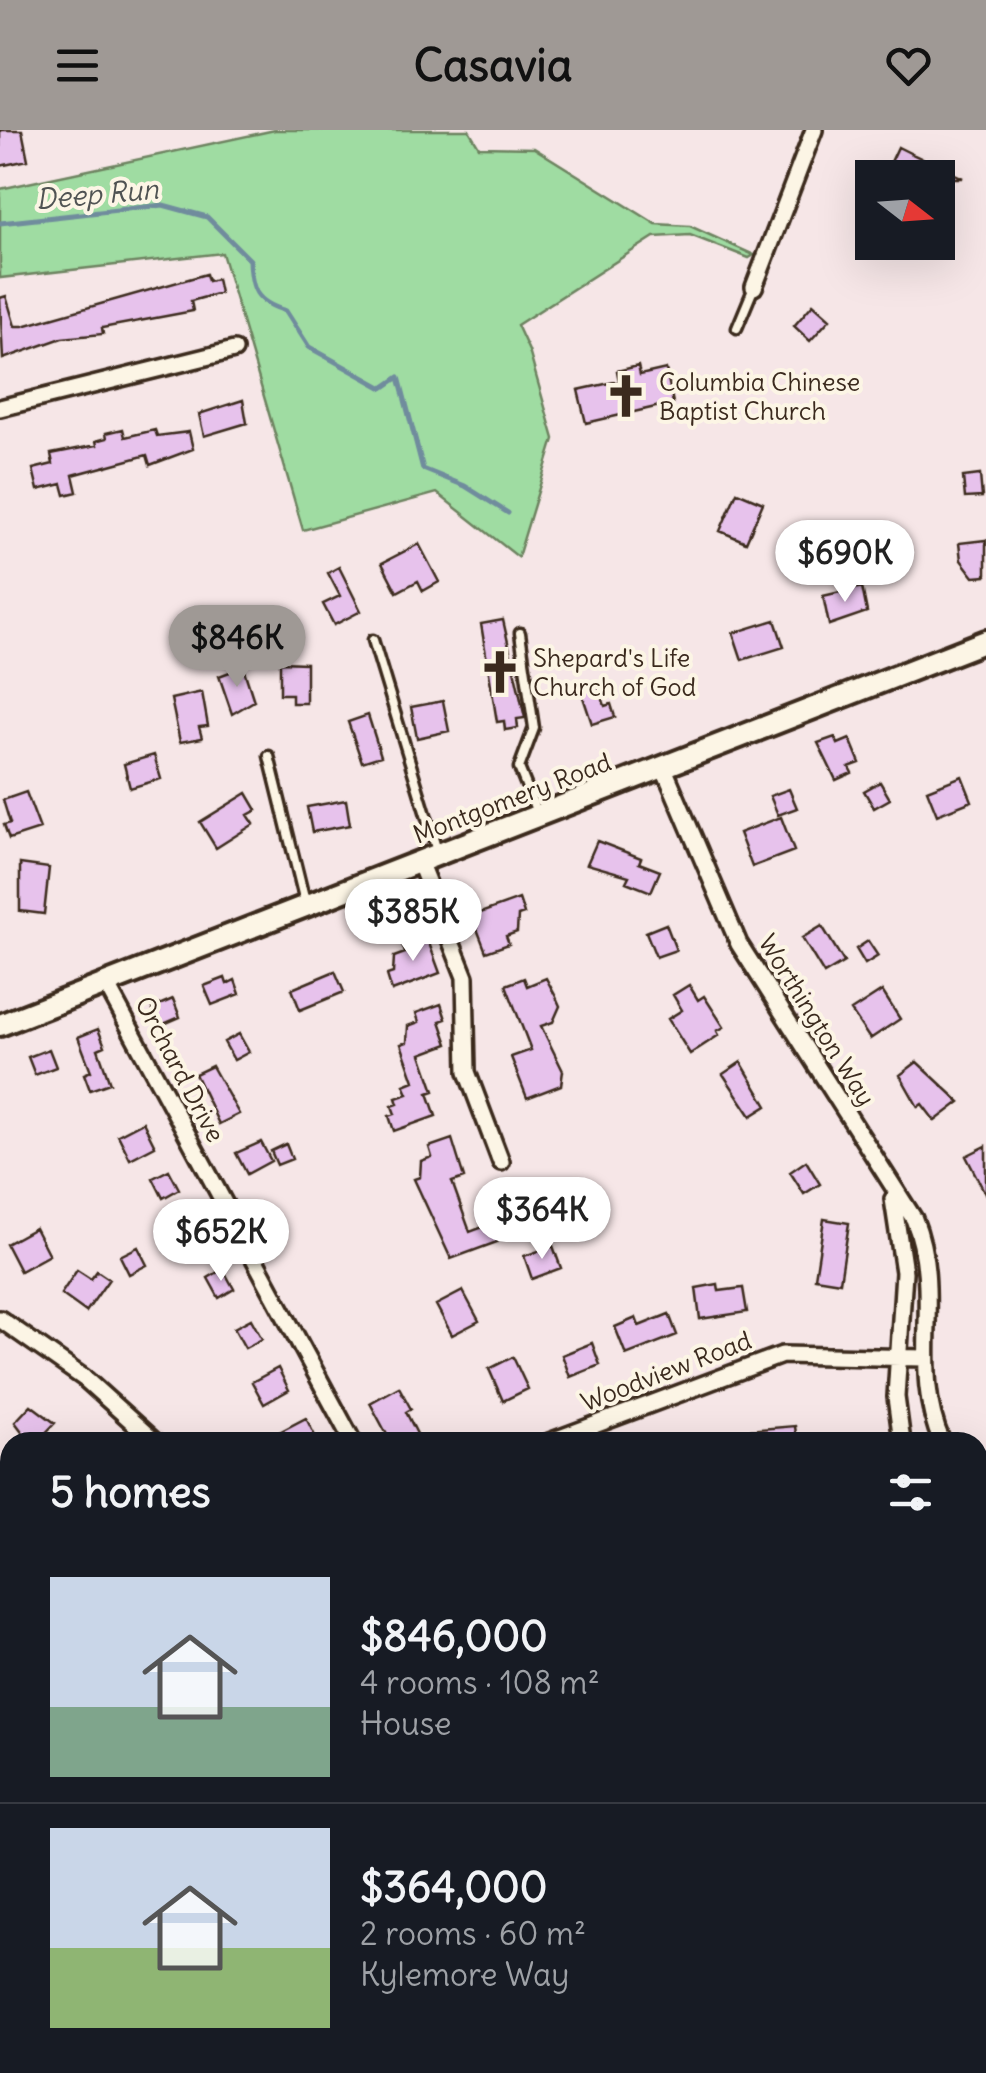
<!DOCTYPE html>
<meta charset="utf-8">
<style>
body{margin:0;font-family:Delius,sans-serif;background:#242831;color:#f1f3f6;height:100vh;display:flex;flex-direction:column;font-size:38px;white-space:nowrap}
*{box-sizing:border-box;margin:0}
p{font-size:32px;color:#9ea1a6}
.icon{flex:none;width:55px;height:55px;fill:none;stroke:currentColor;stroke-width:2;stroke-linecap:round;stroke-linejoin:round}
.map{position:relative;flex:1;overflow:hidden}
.panel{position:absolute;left:0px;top:1302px;width:988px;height:642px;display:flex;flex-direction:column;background:#171b24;border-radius:30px 30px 0 0;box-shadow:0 10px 40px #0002}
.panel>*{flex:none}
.needle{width:65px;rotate:107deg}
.buttons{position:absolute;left:855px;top:30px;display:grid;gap:20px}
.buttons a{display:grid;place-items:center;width:100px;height:100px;border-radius:0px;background:#171b24;box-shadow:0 10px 40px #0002;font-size:50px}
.price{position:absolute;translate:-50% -85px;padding:0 22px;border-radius:35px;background:#fff;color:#222;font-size:32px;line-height:65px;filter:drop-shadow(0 2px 5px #0008)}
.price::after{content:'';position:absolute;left:50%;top:60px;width:30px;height:22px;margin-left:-15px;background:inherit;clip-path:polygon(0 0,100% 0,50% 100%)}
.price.current{background:#9f9995;color:#111}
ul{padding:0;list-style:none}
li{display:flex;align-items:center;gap:30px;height:250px;padding:0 50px}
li+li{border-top:2px solid #363941}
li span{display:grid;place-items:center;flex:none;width:280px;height:200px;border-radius:0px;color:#555}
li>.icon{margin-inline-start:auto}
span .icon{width:120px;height:120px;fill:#fffc;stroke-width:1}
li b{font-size:42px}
h2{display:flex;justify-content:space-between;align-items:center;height:120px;padding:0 50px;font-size:42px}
header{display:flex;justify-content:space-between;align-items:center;height:130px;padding:0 50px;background:#9f9995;color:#111;font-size:45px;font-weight:700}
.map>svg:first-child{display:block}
.green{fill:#9fdca2;stroke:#6d8360;stroke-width:2.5}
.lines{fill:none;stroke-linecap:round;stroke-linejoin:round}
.stream{stroke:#6f8c9d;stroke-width:5}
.building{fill:#e7c2ec;stroke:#3b2a1e;stroke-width:2.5}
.lane-casing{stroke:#3b2a1e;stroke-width:15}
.street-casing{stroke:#3b2a1e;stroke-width:22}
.secondary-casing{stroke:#3b2a1e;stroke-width:28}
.lane{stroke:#fcf5e5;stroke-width:8}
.street{stroke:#fcf5e5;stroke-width:15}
.secondary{stroke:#fcf5e5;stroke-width:20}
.labels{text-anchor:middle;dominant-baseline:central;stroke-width:8;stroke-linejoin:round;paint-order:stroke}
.poi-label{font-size:25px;fill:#3b2a1e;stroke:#fcf5e5;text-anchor:start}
.street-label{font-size:25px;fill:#3b2a1e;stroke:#fcf5e5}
.water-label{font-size:28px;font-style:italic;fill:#505353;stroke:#fcf5e5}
</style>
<header><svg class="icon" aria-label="menu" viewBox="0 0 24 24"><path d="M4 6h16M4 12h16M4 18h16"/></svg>Casavia<svg class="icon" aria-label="heart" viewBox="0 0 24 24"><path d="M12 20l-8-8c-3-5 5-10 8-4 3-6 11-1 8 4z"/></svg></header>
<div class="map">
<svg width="986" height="1943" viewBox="0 0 986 1943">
<rect width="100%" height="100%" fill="#f6e6e7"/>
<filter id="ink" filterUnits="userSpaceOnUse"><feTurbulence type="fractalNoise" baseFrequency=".01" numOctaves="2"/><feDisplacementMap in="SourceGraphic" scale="20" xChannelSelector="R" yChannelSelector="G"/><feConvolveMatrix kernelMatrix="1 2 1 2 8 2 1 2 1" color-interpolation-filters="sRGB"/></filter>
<g filter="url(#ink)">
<path class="green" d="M275,0H469L479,17L534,18L656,94L690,96L754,125L749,128L690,105L654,107L517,195L529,221L554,309L518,427L437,363L303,400L222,123L0,148V59Z"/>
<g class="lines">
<path class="stream" d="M0,93L163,75L207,87L250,130C251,159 255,172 286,181L309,217L383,258L399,247L423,339L465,356L508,383"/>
</g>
<path class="building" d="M0,0H22L28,30L0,36Z
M898,17L914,25L963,48H903L907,40L891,32Z
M206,144L208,151L217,149L220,163L191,171L193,181L102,198L103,204L62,208L3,229L0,168L6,166L15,196H23Z
M813,174L830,189L810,211L794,196Z
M638,236L640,245L666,239L673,273L586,293L578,260L619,251L617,241Z
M243,270L247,293L204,306L199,284Z
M123,299L125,307L155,300L157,306L189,302L193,319L150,335L147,325L73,345L77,362L65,365L62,354L38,360L33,339L53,334L51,324L97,315L96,311L107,308L106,303Z
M980,345L982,367L965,368L963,347Z
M737,362L763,373L746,412L720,401Z
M986,410V446L974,447L961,430L959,413Z
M419,414L439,452L423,461L418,451L397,462L382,433Z
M339,437L361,481L334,495L323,474L340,466L328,443Z
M862,457L867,482L829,495L823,466Z
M503,490L525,588L517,589L518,598L505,600L504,591L497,592L481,494Z
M775,490L784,517L742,530L733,503Z
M280,532L306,533V573H292V564H280Z
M243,537L254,571L232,584L219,546Z
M598,555L605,576L611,574L615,587L592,594L581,561Z
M202,562L208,596L199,597L202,608L180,612L171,569Z
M443,571L449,601L417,608L411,577Z
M368,585L381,626L362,632L348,592Z
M835,607L838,614L850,609L860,633L849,637L852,643L836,650L818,613Z
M154,625L161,649L130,658L124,634Z
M962,646L972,671L937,685L927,660Z
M880,652L890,669L874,678L864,661Z
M789,659L797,678L778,685L770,666Z
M26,662L40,699L9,709L4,695L10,693L3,670Z
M247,663L257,680L248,685L254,694L216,718L200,692Z
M346,670L350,695L312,702L307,677Z
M781,687L794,721L752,737L739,703Z
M597,711L641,728L639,733L660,741L651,762L626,752L629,746L587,734Z
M20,734L49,738L44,784L20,781Z
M519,769L524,784L518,786L517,802L506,806L509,814L486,822L472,786Z
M666,794L676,820L656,827L646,802Z
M822,796L844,832L824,844L802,808Z
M426,805L440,843L392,861L387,845L393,843L394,827L405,823L402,814Z
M868,811L878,826L865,834L856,819Z
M335,841L344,862L300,880L292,859Z
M225,848L227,854L235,850L240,864L212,875L204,856Z
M524,848L527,856L546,848L556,867L560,876L553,892L541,896L563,941L561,955L527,968L511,927L531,920L506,855Z
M689,855L698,870L704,866L724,897L717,901L719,905L690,924L668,889L682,880L673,865Z
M882,861L900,889L870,909L851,881Z
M173,869L180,887L159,896L152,878Z
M441,874L446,889L440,891L448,914L421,924L434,961L428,963L436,986L394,1001L389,986L395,984L392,976L398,974L396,968L408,964L404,955L414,951L401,914L407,912L408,896L419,892L416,883Z
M98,899L105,916L98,919L110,953L90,960L84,944L91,941L78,907Z
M239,904L249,922L234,930L224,912Z
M49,919L56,937L35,945L28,927Z
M741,932L767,976L751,986L723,944Z
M917,932L960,972L935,991L922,974L918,977L900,945Z
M212,936L239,984L219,994L195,944Z
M143,992L155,1016L130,1029L118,1005Z
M452,1009L464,1048L452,1052L470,1102L491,1094L497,1112L451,1129L414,1049L420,1047L421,1031L432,1027L429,1017Z
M261,1012L271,1031L247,1044L236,1023Z
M286,1014L292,1029L277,1035L271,1021Z
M986,1016V1065L966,1026Z
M806,1031L820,1054L804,1064L790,1042Z
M169,1040L179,1059L163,1068L153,1048Z
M195,1089L205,1107L190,1116L180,1097Z
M824,1089L849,1093L840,1152L815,1148Z
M35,1098L49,1125L20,1141L6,1114Z
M553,1116L561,1138L532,1149L524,1126Z
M138,1117L147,1135L129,1144L120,1126Z
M223,1139L234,1159L219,1168L208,1148Z
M77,1140L91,1149L97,1141L109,1149L86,1182L61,1164Z
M718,1154L719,1161L743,1158L747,1182L700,1189L696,1158Z
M463,1161L479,1191L452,1205L436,1175Z
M669,1184L677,1205L626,1225L615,1197L636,1188L639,1196Z
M251,1189L262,1209L245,1218L234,1198Z
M592,1213L600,1235L570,1247L562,1225Z
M513,1227L528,1259L503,1271L489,1239Z
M278,1238L289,1260L264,1274L252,1252Z
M399,1257L411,1279L406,1282L421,1312H391L370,1273Z
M31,1275L55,1293L37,1312H30L15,1292Z
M306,1288L318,1312H260Z
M795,1296L797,1312H751L749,1300Z"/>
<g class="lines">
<g class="lane-casing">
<path id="lane" d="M737,198L754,157
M520,503L534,598L519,638L538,685
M373,510L437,721
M269,626L305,772"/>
</g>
<g class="street-casing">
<path id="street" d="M754,157L814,0
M0,278L234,220
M663,636L739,814L914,1089C944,1163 909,1239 942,1312
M419,731L465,847L467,942L501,1032
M106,854L353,1312
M893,1069L904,1142L896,1267L902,1312
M0,1189L84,1248L155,1312
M549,1312L782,1225L924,1228
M978,1371L986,1382
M978,1408L986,1400
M978,1449L986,1458
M0,1468L10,1465
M978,1772L986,1770
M0,1862L10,1852
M690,1935L694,1943"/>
</g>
<g class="secondary-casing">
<path id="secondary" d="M0,895L986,511"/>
</g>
<use href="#lane" class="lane"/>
<use href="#street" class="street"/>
<use href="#secondary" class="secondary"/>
</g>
</g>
<defs>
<g id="church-bare" transform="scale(3.45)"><path d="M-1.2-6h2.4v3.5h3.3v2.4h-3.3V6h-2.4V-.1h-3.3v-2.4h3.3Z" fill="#3b2a1e" stroke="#fcf5e5" stroke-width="2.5" paint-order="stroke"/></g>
</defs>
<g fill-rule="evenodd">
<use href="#church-bare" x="626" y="266"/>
<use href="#church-bare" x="500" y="542"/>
</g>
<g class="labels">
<g class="poi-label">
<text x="659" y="252">Columbia Chinese<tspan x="659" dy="29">Baptist Church</tspan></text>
<text x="533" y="528">Shepard's Life<tspan x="533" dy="29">Church of God</tspan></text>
</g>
<g class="street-label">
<text transform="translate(512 668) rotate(-21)">Montgomery Road</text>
<text transform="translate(817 890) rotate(58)">Worthington Way</text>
<text transform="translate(180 939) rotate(62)">Orchard Drive</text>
<text transform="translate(666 1241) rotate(-21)">Woodview Road</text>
</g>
<g class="water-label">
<text transform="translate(97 64) rotate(-5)">Deep Run</text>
</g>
</g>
</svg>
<div class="buttons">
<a><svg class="needle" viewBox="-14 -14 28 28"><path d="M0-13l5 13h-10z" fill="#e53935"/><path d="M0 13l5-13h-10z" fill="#9ea1a6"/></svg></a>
</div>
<b class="price" style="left:845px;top:475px">$690K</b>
<b class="price current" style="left:237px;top:560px">$846K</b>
<b class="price" style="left:413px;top:834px">$385K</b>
<b class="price" style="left:542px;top:1132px">$364K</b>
<b class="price" style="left:221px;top:1154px">$652K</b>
<section class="panel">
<h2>5 homes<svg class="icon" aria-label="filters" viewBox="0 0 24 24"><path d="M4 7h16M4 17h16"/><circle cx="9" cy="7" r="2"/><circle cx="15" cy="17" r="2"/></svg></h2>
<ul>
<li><span style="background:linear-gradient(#c9d6e8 65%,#7fa58c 0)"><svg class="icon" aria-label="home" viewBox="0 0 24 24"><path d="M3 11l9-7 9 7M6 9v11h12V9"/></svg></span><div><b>$846,000</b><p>4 rooms · 108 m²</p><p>House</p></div></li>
<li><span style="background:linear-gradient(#c9d6e8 60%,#8fb573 0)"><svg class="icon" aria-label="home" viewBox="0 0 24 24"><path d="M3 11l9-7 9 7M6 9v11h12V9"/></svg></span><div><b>$364,000</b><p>2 rooms · 60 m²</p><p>Kylemore Way</p></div></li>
</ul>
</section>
</div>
